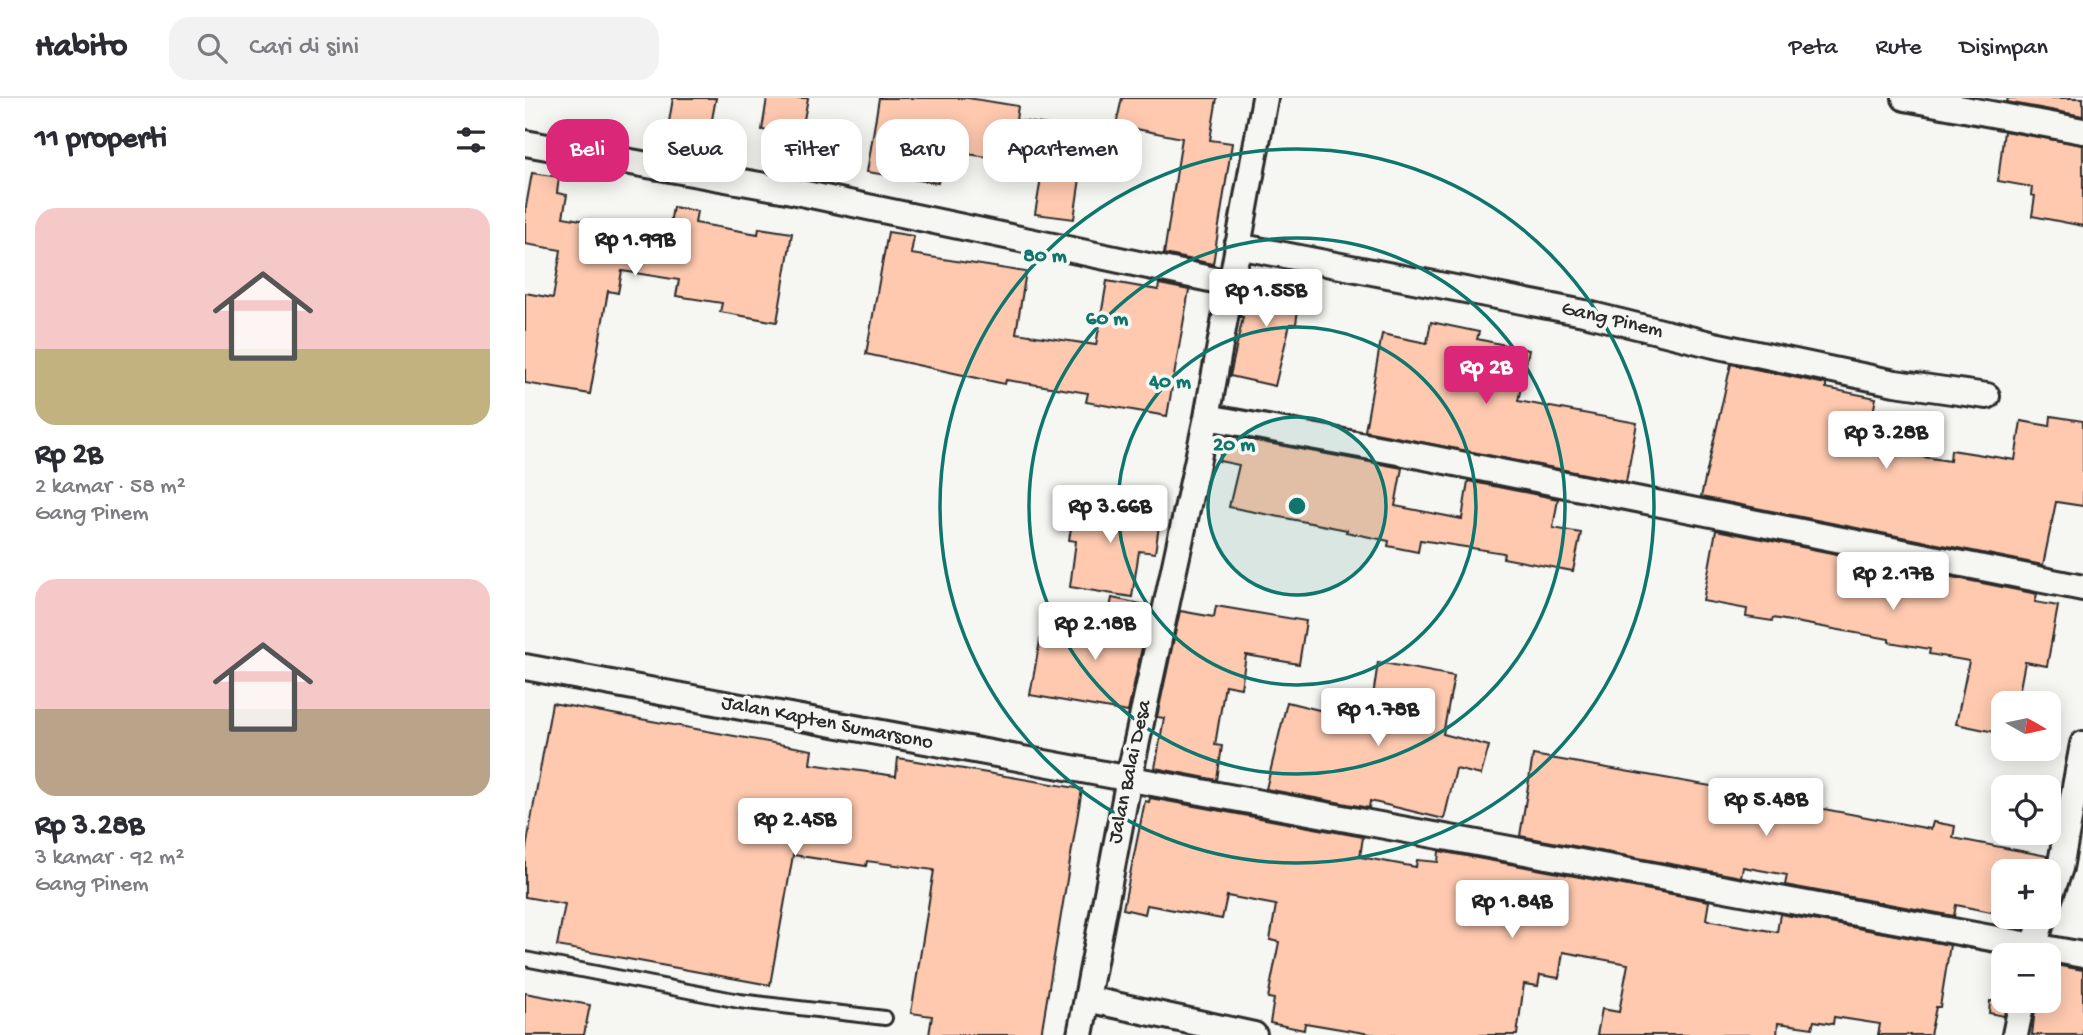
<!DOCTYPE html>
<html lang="id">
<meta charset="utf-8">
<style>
body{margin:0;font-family:"Gochi Hand",sans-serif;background:#f2f2f3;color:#2b2b33;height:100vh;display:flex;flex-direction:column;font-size:26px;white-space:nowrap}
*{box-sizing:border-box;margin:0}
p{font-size:23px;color:#7c7c81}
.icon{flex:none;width:38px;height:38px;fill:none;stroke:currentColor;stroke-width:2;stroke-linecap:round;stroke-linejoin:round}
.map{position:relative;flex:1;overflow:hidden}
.sheet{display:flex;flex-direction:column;background:#fff;width:525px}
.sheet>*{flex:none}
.guide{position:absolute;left:21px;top:21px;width:665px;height:63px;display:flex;gap:14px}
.needle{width:46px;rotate:99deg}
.fabs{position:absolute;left:1466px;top:593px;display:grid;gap:14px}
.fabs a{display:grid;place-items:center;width:70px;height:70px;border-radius:14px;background:#fff;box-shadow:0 4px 18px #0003;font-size:35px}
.price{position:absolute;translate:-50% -60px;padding:0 16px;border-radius:7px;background:#fff;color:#222;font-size:23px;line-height:46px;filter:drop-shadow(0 2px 4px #0008)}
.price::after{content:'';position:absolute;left:50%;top:42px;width:21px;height:16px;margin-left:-10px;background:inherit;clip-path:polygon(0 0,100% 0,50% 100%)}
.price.active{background:#db2777;color:#fff}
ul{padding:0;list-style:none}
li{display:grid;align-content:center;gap:14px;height:371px;padding:0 35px}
li span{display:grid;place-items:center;height:217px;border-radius:21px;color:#555}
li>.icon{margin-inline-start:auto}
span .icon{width:126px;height:126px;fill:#fffc;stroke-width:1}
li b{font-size:30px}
h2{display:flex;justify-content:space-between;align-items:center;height:84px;padding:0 35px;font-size:30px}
.tag{padding:0 24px;border-radius:21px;background:#fff;box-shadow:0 4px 18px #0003;font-size:24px;line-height:63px}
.tag.active{background:#db2777;color:#fff}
header{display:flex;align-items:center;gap:42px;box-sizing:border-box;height:98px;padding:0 35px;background:#fff;border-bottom:2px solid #e1e1e2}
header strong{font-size:33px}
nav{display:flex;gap:38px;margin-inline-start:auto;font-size:24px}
.search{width:490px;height:63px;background:#f2f2f3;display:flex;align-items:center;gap:18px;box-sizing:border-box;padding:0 24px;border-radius:21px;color:#7c7c81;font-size:26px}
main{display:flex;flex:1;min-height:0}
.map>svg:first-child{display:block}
.building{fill:#fec9af;stroke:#2b2b2b;stroke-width:2}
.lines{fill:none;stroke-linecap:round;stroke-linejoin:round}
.lane-casing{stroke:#2b2b2b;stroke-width:18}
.street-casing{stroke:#2b2b2b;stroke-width:30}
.lane{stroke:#f6f6f2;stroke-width:12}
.street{stroke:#f6f6f2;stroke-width:24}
.ring{fill:none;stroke:#0f766e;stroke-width:3.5}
.labels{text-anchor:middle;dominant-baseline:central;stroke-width:7;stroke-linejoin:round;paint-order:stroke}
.street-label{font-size:21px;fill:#2b2b2b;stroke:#f6f6f2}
.centre{fill:#0f766e;stroke:#f6f6f2;stroke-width:3.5}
.ring-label{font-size:21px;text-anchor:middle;font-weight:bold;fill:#0f766e;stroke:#f6f6f2;stroke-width:7;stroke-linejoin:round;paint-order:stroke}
</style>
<header>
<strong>Habito</strong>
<div class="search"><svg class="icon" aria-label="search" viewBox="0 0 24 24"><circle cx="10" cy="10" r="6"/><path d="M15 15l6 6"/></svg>Cari di sini</div>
<nav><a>Peta</a><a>Rute</a><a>Disimpan</a></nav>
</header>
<main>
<section class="sheet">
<h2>11 properti<svg class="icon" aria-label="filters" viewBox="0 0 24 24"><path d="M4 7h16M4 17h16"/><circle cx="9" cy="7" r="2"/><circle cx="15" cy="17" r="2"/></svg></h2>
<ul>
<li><span style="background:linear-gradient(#f6c9c9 65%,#c2b280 0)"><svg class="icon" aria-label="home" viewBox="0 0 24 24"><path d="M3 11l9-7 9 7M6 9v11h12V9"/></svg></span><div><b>Rp 2B</b><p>2 kamar · 58 m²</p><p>Gang Pinem</p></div></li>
<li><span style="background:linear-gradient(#f6c9c9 60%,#b9a48a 0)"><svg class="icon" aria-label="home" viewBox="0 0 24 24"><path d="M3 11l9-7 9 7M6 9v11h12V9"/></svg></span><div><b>Rp 3.28B</b><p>3 kamar · 92 m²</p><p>Gang Pinem</p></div></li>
</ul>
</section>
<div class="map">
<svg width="1558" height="937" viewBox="0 0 1558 937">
<rect width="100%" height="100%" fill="#f6f6f2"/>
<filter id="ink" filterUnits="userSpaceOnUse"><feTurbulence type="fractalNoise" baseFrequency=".0143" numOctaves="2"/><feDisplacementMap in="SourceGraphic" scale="14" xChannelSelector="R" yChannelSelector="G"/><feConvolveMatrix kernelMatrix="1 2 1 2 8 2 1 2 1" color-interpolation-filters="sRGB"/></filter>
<g filter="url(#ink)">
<path class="building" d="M148,0H191L185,32L144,24Z
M242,0H283L276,38L237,32Z
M354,0H443L493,8L491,22L562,33L549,121L510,116L518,68L418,52L413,85L342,74Z
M597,0H692L685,42L707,45L688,166L639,156L657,40L591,27Z
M1483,0H1558V18L1482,4Z
M1479,33L1558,47V128L1507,118L1510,98L1506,97L1507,89L1473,83Z
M7,75L34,79L32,95L42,97L38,119L143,137L148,109L172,113L170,125L233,136L234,130L267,135L252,224L195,214L197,205L151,198L154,182L97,173L93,195L83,193L65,296L0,285V195L28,200L36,152L0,146V114Z
M363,134L389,138L386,156L501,174L491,235L571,247L582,183L633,192L634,186L664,192L642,318L561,304L563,295L481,282L480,286L341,256Z
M736,177L777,182L771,226H765L750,288L705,278L718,219H715L720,193L733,194Z
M906,224L954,234L952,241L1004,252L993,303L1112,325L1101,384L840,333L857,236L902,245Z
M1206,266L1301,286V290L1351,300L1341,350L1425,363L1426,352L1490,362L1496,323L1525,328L1526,318L1558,323V408L1531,404L1518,467L1176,399Z
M699,337L877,370L870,408L937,421L943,383L1033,401L1028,430L1056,435L1048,473L978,460L979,455L895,442L893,454L863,448L864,443L821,434L822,432L704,409L714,367L694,363Z
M551,400L636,414L630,455L614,453L607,499L545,489L551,443L544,442Z
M1191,432L1512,496L1510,504L1533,508L1522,568L1500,564L1492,606H1479V636L1431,626L1444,563L1404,556L1405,551L1364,544V541L1248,520L1247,523L1221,519L1222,511L1178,503Z
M587,500L626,508L603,614L505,597L516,537L578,547Z
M691,508L781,523L774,566L721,557L716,590L700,587L690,647L697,648L692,682L630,670L639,620L632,619L655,513L689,519Z
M853,564L929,578L918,636L964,648L956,677L931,671L919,721L845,703L844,710L741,691L762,604L826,620L827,615L845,619Z
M27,605L287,652L285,666L371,678L373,660L557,691L516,937H404L407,918L386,915L409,772L342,763L341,768L268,757L245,887L32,848L40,806L0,799V756Z
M1008,657L1272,703V706L1384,727L1406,731L1408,724L1430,728L1428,740L1522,758L1521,766L1518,774H1479L1476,816L1431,807L1429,818L1260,787L1262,777L1218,769L1216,779L995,738Z
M625,700L838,739L835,759L891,769L892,762L913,764L914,753L1184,803L1181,821L1186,823L1252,834L1255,816L1425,847L1415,909H1411L1405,937H1353L1355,926L1309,919L1308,926L1289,923L1287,930L1253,925L1252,937H1072L1077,911L1094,914L1103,866L1038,854L1034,880L1015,877L1013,888L999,886L992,937H851L780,925L779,932L745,925L749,901L743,900L754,844L745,842L751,807L702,798L697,821L622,807L620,816L598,811L620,703L624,704Z
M1524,866L1558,872V937H1507L1511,903H1524Z
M0,895L65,907L59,937H0Z
M1465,903H1482L1479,918L1464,915Z"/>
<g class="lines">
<g class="lane-casing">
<path id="lane" d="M0,861L214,903L360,920"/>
</g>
<g class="street-casing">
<path id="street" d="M1380,0L1558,33
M0,45L262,92L704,185
M712,148L1059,215L1189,247L1370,285L1462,298
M682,319L895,358L1558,490
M0,569L1558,857
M1524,801L1535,770L1558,646
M1506,858L1518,819
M562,901L729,937
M555,937L604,680L682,319L740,0
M1490,937L1497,903"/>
</g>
<use href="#lane" class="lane"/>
<use href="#street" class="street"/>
</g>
</g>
<circle cx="772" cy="408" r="89" fill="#0f766e" fill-opacity=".12"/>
<g class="ring">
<circle cx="772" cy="408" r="89"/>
<circle cx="772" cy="408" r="179"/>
<circle cx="772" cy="408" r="268"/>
<circle cx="772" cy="408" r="357"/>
</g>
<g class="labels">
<g class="street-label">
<text transform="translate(1087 223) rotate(13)">Gang Pinem</text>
<text transform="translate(302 626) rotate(11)">Jalan Kapten Sumarsono</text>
<text transform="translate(606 674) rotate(-78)">Jalan Balai Desa</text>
</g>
</g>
<circle cx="772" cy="408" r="10" class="centre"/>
<g class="ring-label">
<text x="520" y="163">80 m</text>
<text x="582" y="226">60 m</text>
<text x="645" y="289">40 m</text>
<text x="709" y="352">20 m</text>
</g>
</svg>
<div class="fabs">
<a><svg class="needle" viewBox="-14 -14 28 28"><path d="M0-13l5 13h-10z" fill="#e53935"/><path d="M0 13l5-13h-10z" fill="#7c7c81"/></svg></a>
<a><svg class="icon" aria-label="locate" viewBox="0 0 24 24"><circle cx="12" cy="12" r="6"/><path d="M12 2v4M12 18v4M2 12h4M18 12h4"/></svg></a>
<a>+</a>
<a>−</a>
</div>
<b class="price" style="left:110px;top:180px">Rp 1.99B</b>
<b class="price" style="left:741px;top:231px">Rp 1.55B</b>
<b class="price active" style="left:961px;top:308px">Rp 2B</b>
<b class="price" style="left:1361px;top:373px">Rp 3.28B</b>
<b class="price" style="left:585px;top:447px">Rp 3.66B</b>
<b class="price" style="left:1368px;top:514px">Rp 2.17B</b>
<b class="price" style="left:570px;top:564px">Rp 2.18B</b>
<b class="price" style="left:853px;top:650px">Rp 1.78B</b>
<b class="price" style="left:1241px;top:740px">Rp 5.48B</b>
<b class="price" style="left:270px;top:760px">Rp 2.45B</b>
<b class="price" style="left:987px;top:842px">Rp 1.84B</b>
<div class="guide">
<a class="tag active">Beli</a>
<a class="tag">Sewa</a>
<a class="tag">Filter</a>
<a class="tag">Baru</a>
<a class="tag">Apartemen</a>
</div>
</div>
</main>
